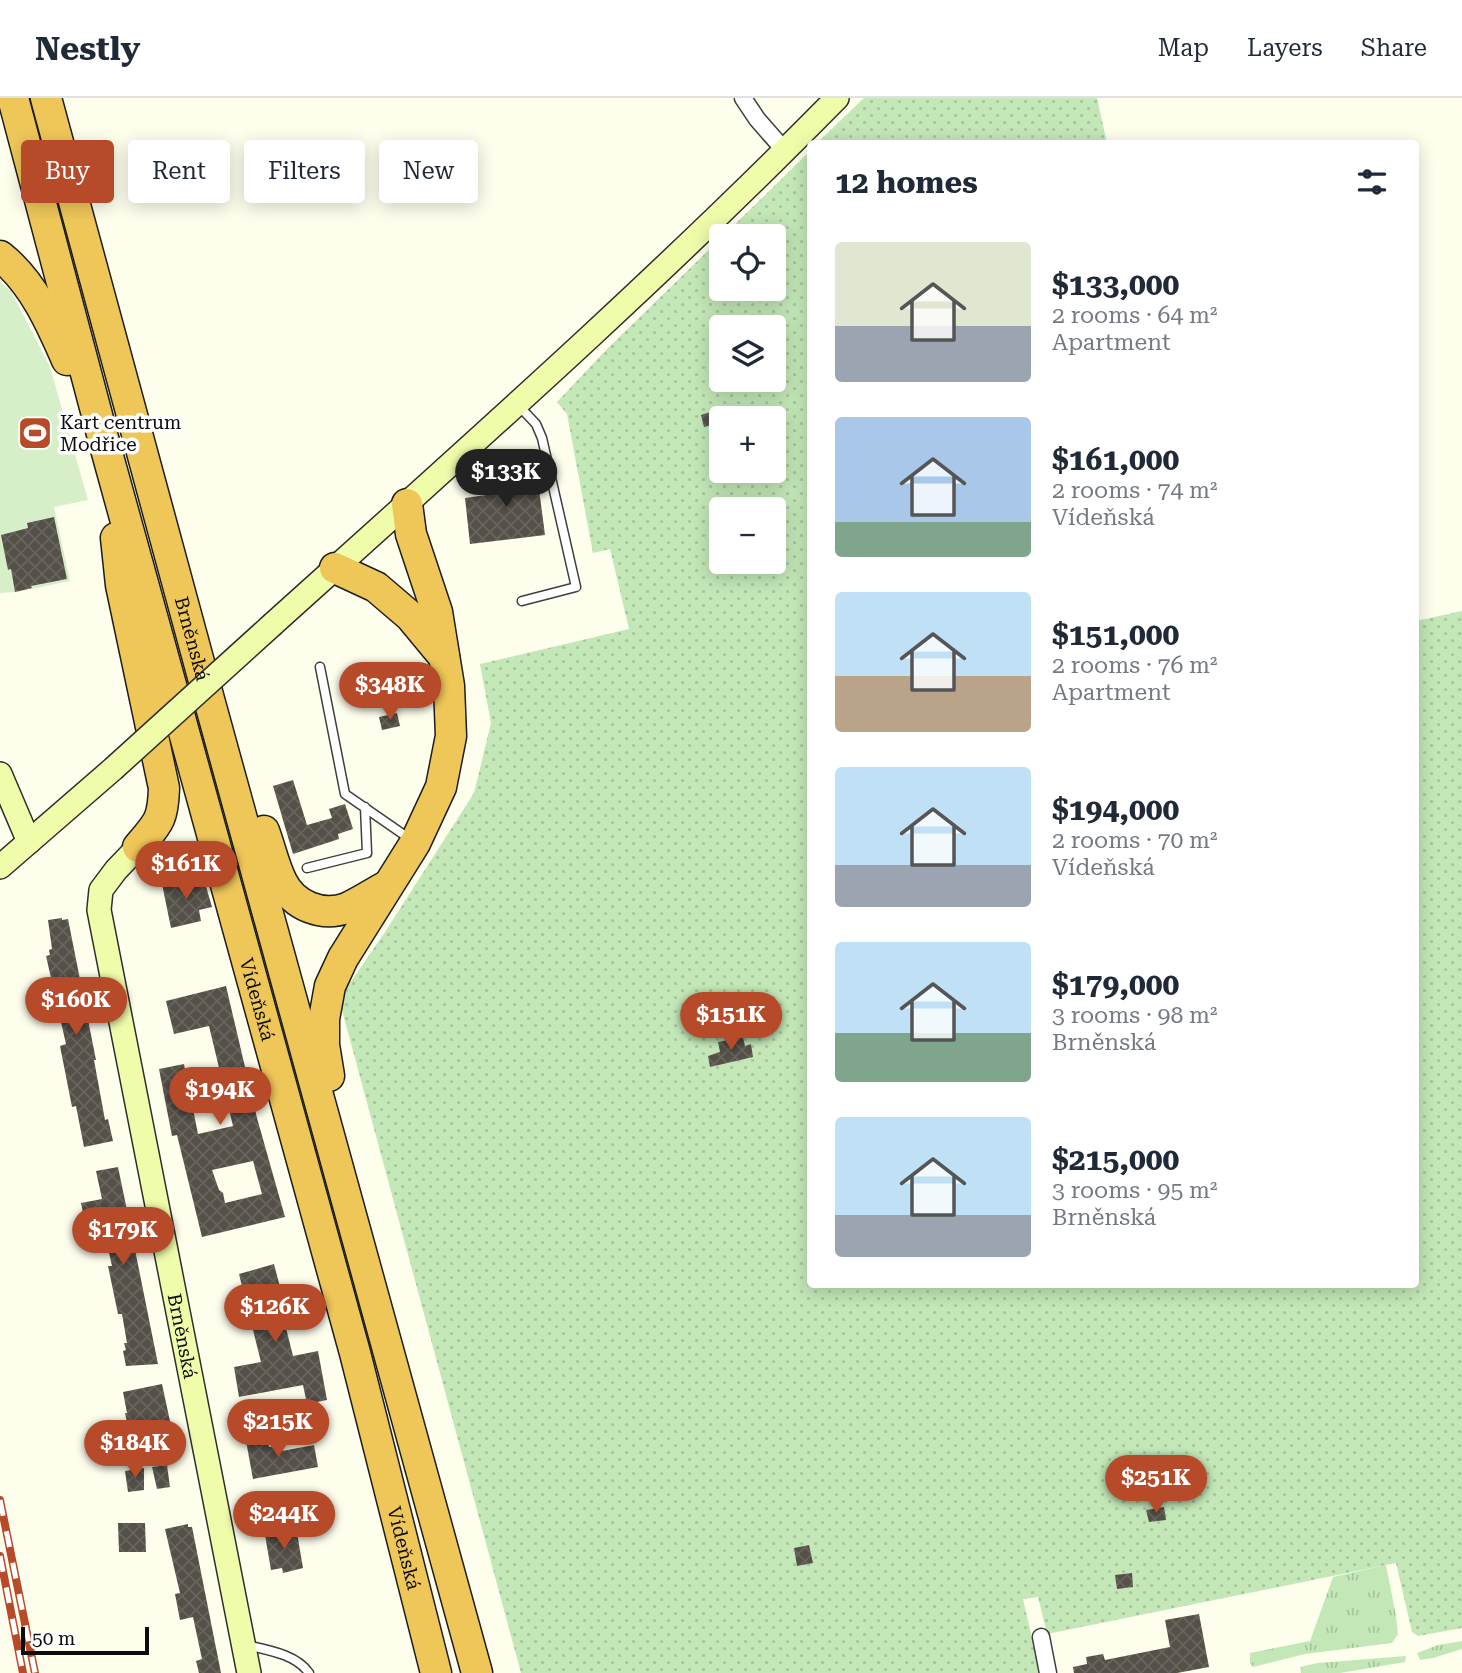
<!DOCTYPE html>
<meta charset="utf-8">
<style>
body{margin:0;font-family:"Roboto Serif",serif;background:#f6f6f7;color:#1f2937;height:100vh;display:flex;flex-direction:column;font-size:26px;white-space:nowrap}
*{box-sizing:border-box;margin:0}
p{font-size:23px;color:#747a83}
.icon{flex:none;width:38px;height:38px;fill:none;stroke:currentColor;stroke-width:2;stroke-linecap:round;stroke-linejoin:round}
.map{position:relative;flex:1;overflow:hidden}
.side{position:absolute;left:807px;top:42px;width:612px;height:1148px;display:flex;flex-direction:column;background:#fff;border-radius:7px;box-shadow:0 4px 18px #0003}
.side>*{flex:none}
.top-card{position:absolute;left:21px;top:42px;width:665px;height:63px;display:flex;gap:14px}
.controls{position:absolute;left:709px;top:126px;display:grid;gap:14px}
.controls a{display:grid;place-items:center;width:77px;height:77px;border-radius:7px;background:#fff;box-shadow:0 4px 18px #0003;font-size:35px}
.scale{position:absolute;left:21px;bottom:18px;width:128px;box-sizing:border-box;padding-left:7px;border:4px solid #0c0c0c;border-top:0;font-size:19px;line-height:24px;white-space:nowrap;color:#0c0c0c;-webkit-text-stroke:5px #fff;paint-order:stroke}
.price{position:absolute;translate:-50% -60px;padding:0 16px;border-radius:24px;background:#b74a29;color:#fff;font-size:23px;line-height:46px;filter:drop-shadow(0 2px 4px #0008)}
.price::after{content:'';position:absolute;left:50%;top:42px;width:21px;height:16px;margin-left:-10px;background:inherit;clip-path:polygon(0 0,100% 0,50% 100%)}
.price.on{background:#222;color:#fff}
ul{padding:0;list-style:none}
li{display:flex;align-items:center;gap:21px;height:175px;padding:0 28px}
li span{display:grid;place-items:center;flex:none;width:196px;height:140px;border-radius:7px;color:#555}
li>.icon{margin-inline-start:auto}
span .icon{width:84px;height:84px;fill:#fffc;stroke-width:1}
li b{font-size:30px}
h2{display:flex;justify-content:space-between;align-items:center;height:84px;padding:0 28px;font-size:30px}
.chip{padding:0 24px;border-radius:7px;background:#fff;box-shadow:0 4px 18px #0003;font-size:24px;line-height:63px}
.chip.on{background:#b74a29;color:#fff}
header{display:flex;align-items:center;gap:42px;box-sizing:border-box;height:98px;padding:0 35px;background:#fff;border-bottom:2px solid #e0e1e3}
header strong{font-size:33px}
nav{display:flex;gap:38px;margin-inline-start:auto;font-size:24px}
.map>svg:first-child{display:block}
.grass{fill:url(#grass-tufts)}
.park{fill:url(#park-dots);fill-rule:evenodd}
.pitch{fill:#d7efc9}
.building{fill:url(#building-cross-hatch);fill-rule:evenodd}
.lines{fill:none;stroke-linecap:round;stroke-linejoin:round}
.lane-casing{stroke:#3f3f3f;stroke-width:11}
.street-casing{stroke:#3f3f3f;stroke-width:19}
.secondary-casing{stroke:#2e2e2e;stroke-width:26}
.highway-casing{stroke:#1d1d1d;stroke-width:33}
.lane{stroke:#fff;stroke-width:8}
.street{stroke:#fff;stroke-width:16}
.secondary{stroke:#effcaa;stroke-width:23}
.highway{stroke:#efc759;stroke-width:30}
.rail-casing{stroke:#b74a29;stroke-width:8}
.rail{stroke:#fff;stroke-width:5;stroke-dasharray:16;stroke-linecap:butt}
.secondary-bridge-casing{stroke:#2e2e2e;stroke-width:26;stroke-linecap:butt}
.secondary-bridge{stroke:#effcaa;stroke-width:23}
.labels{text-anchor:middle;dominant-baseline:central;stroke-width:7;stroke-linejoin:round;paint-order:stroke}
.poi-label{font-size:19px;fill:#0c0c0c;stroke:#fff;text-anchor:start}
.street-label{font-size:19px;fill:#0c0c0c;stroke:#fff}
</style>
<header>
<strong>Nestly</strong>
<nav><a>Map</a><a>Layers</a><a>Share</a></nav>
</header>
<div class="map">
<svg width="1462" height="1575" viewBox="0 0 1462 1575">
<defs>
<pattern id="grass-tufts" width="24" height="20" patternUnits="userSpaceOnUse" patternTransform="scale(1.75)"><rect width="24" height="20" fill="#c3e7b7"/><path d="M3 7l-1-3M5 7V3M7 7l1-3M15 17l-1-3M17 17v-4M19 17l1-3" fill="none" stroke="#a6c59c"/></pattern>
<pattern id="park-dots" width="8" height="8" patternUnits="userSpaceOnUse" patternTransform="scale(1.75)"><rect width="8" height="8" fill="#c3e7b7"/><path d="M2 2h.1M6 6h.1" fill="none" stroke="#a6c59c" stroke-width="1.8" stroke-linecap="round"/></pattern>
<pattern id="building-cross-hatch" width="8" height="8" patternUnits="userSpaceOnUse" patternTransform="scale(1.75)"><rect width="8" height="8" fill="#555149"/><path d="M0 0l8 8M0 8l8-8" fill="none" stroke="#68655f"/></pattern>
</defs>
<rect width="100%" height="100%" fill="#fdfeec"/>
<path class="grass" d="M1386,1467L1396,1518L1398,1536L1392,1545L1305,1556L1253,1569L1250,1565V1555L1310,1543L1333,1479Z
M1462,1543V1551L1433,1560L1420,1562L1417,1555L1438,1547Z
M1406,1558L1405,1564L1340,1575H1301L1300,1569L1318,1565Z"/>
<path class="park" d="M864,0H1097L1107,45H817Z
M810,53V1186H1416V523L1462,513V1530L1418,1538L1412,1534L1396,1465L1047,1536L1038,1499L1023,1501L1040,1575H521L339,901L387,831L474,695L491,625L480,566L629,531L610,451L593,455L567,316L557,304L607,251L721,140V191H774V138H723ZM721,229H774V282H721ZM721,320H774V373H721ZM721,411H774V464H721Z"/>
<path class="pitch" d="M0,184L11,193L50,269L88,402L54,409L70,483L17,494L0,495Z"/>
<path class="building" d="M713,313L717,326L704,329L701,317Z
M533,371L536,391H539L545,437L470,446L465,400L486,397L484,377Z
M54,419L67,481L31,488L32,490L15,494L11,471L8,472L1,437L28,430L27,425Z
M397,615L400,628L382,632L379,619Z
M293,682L307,727L332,720L329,711L345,706L353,731L338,736L339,741L293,756L273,688Z
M203,778L212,809L199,812L201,823L171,830L162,786Z
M62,820V822L68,821L96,962H94L105,1022L108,1021L113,1043L84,1049L76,1008L72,1009L60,948L66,946L46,858L50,857L49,852L52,851L48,822Z
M226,888L257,1020L285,1119L202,1139L177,1037L172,1038L159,971L184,966L198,1036L233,1028L209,928L174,936L166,903ZM253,1063L262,1096L225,1105L223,1095L219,1092L212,1072Z
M743,939L745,948L751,946L753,959L710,969L708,958L720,954L718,944Z
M118,1069L128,1117L158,1266L126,1268L123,1253L126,1252L124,1245H127L122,1216H118L108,1168H112L105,1137H104L101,1122L85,1125L81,1105L102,1101L96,1073Z
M274,1166L280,1189L276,1190L293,1258L318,1253L327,1302L307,1306L303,1287L239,1299L234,1269L261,1264L239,1176Z
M162,1286L173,1337L154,1341L153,1337L139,1341L137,1332L129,1334L125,1315H127L123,1294Z
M267,1339L269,1349L281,1347L282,1353L314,1347L318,1369L253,1381L246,1343Z
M167,1367L170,1389L157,1391L152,1369Z
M144,1370V1392L128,1394L125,1373Z
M1164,1409L1166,1422L1149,1424L1146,1412Z
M118,1425H145L146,1454H119Z
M188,1426V1429H192L221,1575H199L196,1563L202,1561L193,1519L180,1522L175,1496L180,1495L165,1431Z
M293,1432L294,1435H297L303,1470L283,1475L282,1470L271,1472L265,1437Z
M809,1447L813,1465L797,1468L794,1450Z
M1132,1475L1133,1489L1117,1491L1115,1477Z
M1199,1516L1209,1569L1177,1575H1074L1073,1569L1087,1566L1086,1559L1103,1556L1105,1562L1170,1549L1165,1522Z"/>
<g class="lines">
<g class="lane-casing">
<path id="lane" d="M519,308L536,326L542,340L576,489L522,503
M320,569L345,696L410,741
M307,770L367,755L365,709
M246,1547C267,1552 296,1556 309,1575"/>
</g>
<g class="street-casing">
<path id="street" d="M743,0L757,21L785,53
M1041,1539L1048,1575"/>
</g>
<g class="secondary-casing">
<g id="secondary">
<path d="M273,526C464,354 657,183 837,0"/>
<path d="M0,676L29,744"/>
<path id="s1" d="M138,749L116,772L101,792L99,812L249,1575"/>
<path d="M0,769L113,671"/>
</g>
</g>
<g class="highway-casing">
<g id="highway">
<path id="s2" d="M13,0L106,351L355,1255L436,1575"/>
<path id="s3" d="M46,0L210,605L477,1575"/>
<path d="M0,158C33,184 51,225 67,262"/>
<path d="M116,440L121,487L164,690C163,723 158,725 138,749"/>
<path d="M335,470L376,489L410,518L444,559"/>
<path d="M264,733C270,749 274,768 282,784C294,808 322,819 347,810C360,804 372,796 385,789"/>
<path d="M329,978L324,947V921L330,888L343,860L415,745L441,689L451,638L449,588L437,514L411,436L407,406"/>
</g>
</g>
<use href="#lane" class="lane"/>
<use href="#street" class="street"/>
<use href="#secondary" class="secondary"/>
<use href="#highway" class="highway"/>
<g class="rail-casing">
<path id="rail" d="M0,1402L35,1575
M0,1458L23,1575"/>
</g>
<use href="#rail" class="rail"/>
<g class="secondary-bridge-casing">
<path id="secondary-bridge" d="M113,671L273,526"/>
</g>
<use href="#secondary-bridge" class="secondary-bridge"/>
</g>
<defs>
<g id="stadium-square" transform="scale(1.75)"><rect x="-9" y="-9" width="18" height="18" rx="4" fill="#b74a29" stroke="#fff"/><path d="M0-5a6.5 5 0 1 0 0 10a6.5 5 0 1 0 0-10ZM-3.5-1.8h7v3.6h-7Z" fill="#fff"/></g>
</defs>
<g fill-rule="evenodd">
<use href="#stadium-square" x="35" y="335"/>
</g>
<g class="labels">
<g class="poi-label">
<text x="60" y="324">Kart centrum<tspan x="60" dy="22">Modřice</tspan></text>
</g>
<g class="street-label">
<text stroke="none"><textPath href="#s3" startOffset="560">Brněnská</textPath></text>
<text stroke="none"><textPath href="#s2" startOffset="934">Vídeňská</textPath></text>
<text stroke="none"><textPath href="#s1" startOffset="511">Brněnská</textPath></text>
<text stroke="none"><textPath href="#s2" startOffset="1502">Vídeňská</textPath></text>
</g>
</g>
</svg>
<div class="controls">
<a><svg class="icon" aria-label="locate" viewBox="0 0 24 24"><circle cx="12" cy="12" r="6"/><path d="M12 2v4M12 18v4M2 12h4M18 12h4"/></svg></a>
<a><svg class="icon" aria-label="layers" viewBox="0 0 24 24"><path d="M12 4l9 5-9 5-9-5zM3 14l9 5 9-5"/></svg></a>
<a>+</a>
<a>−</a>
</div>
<div class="scale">50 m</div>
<b class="price on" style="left:506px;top:411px">$133K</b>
<b class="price" style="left:390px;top:624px">$348K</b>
<b class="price" style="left:186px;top:803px">$161K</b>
<b class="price" style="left:76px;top:939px">$160K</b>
<b class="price" style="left:731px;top:954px">$151K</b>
<b class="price" style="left:220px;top:1029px">$194K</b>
<b class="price" style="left:123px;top:1169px">$179K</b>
<b class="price" style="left:275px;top:1246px">$126K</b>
<b class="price" style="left:278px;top:1361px">$215K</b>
<b class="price" style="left:135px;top:1382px">$184K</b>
<b class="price" style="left:1156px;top:1417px">$251K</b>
<b class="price" style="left:284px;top:1453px">$244K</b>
<div class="top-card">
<a class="chip on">Buy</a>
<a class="chip">Rent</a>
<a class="chip">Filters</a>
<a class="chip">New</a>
</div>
<section class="side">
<h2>12 homes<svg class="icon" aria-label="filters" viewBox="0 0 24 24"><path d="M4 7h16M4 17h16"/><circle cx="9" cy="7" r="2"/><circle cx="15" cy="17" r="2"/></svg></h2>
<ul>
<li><span style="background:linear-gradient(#dfe7d0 60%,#9aa5b1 0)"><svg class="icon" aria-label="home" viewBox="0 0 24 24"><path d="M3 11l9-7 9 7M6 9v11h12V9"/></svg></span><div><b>$133,000</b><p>2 rooms · 64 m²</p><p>Apartment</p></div></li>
<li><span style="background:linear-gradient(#a9c7e8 75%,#7fa58c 0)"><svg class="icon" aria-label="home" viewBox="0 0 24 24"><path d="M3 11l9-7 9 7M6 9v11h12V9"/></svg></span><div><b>$161,000</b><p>2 rooms · 74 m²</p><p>Vídeňská</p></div></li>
<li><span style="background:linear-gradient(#bfe0f5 60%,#b9a48a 0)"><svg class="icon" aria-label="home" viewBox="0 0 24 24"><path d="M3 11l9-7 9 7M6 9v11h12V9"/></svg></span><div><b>$151,000</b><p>2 rooms · 76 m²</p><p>Apartment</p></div></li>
<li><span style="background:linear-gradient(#bfe0f5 70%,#9aa5b1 0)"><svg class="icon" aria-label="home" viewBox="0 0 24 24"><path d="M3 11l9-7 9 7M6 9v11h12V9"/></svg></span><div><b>$194,000</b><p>2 rooms · 70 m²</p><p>Vídeňská</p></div></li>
<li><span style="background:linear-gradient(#bfe0f5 65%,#7fa58c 0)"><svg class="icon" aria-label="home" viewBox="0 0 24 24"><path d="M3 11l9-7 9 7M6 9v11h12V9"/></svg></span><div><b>$179,000</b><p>3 rooms · 98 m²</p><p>Brněnská</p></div></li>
<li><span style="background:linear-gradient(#bfe0f5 70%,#9aa5b1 0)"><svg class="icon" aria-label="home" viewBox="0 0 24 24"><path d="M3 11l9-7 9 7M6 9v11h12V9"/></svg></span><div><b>$215,000</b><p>3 rooms · 95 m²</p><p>Brněnská</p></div></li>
</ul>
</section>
</div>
